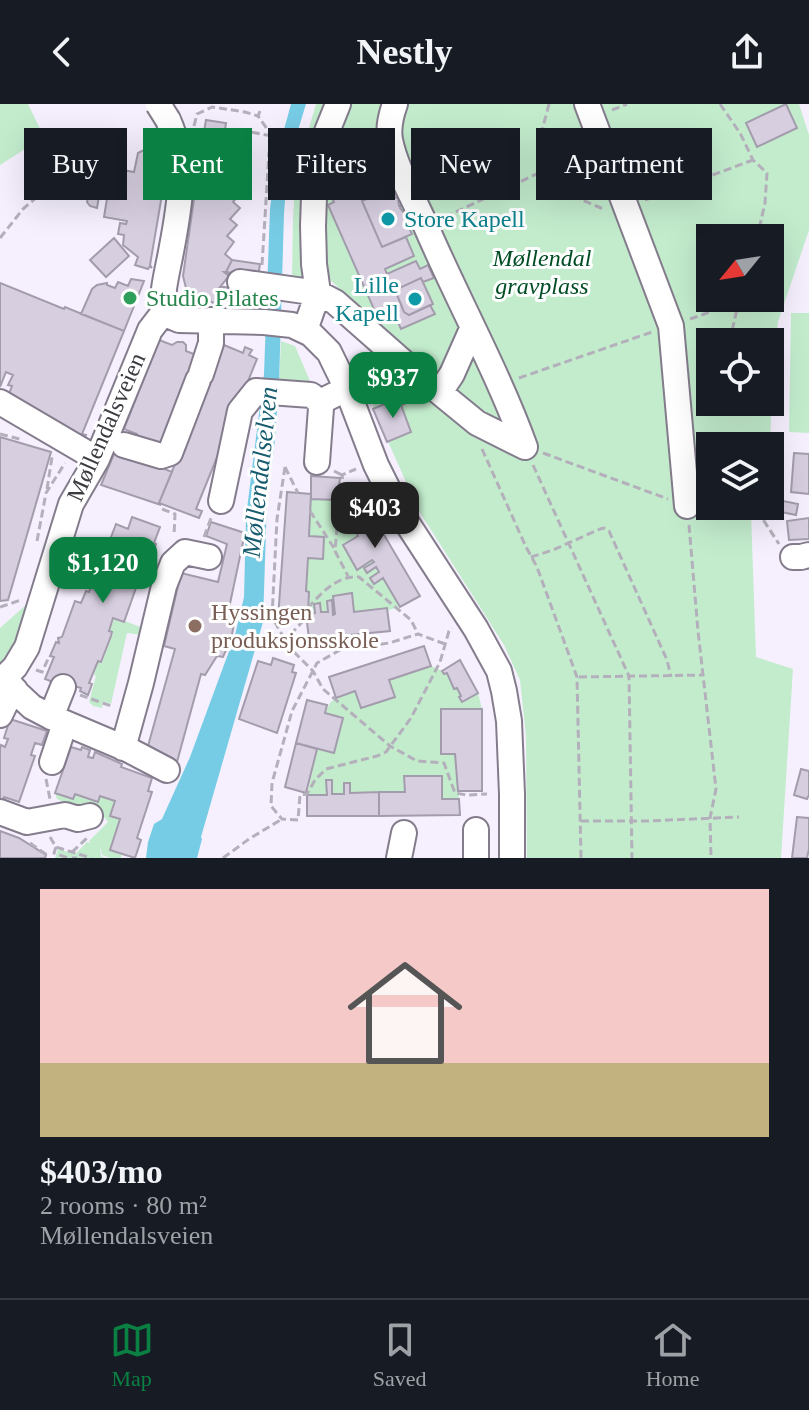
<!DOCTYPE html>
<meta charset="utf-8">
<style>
body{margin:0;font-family:Georgia,serif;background:#20242c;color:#f1f3f6;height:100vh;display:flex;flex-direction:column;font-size:30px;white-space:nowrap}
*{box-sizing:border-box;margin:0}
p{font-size:26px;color:#9ea1a6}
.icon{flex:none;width:44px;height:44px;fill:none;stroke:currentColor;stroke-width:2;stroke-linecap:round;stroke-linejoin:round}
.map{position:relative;height:754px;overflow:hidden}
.panel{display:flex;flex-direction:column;background:#171b24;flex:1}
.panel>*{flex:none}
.top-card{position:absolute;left:24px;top:24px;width:762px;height:72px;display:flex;gap:16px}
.needle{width:52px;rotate:240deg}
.tools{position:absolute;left:696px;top:120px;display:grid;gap:16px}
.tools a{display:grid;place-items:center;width:88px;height:88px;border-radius:0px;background:#171b24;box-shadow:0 8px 32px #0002;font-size:40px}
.price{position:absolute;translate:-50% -68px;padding:0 18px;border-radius:16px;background:#0b8043;color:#fff;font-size:26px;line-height:52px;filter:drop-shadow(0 2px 4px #0008)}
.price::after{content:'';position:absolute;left:50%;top:48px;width:24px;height:18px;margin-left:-12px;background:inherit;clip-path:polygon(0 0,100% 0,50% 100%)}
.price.active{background:#222;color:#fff}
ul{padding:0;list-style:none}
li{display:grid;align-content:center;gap:16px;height:424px;padding:0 40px}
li+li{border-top:2px solid #363941}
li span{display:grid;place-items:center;height:248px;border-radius:0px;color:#555}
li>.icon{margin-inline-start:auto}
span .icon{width:144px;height:144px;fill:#fffc;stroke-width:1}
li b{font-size:34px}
.tag{padding:0 28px;border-radius:0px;background:#171b24;box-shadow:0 8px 32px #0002;font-size:28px;line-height:72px}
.tag.active{background:#0b8043;color:#fff}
header{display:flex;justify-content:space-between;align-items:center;height:104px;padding:0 40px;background:#171b24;font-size:36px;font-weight:600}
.tab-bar{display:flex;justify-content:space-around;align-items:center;height:112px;border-top:2px solid #363941;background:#171b24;font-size:22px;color:#9ea1a6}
.tab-bar a{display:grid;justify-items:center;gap:4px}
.tab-bar .active{color:#0b8043}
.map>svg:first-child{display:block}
.green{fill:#c3eccd;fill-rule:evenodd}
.water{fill:#77cce5}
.building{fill:#d7cfe0;stroke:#a39cac;stroke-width:2}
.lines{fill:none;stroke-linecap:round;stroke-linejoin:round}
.minor-casing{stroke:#847c8c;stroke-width:28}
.path{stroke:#b4b0bb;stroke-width:3;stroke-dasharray:8 4;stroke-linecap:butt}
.minor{stroke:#fff;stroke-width:24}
.minor-bridge-casing{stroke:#847c8c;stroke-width:28;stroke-linecap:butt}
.minor-bridge{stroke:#fff;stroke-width:24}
.culture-dot{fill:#0f9aa8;stroke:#fff;stroke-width:3}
.leisure-dot{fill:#2e9e5b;stroke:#fff;stroke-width:3}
.education-dot{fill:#8d6e63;stroke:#fff;stroke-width:3}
.labels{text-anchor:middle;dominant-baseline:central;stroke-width:6;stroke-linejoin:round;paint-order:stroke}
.culture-label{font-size:24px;fill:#0d838f;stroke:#fff;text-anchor:start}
.park-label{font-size:24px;font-style:italic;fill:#004d25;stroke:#fff}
.leisure-label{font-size:24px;fill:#27864d;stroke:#fff;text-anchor:start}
.street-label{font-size:24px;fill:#3d3a40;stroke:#fff}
.education-label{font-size:24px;fill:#785e54;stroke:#fff;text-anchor:start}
.water-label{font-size:26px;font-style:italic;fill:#165c6e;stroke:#fff}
</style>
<header><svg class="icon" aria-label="back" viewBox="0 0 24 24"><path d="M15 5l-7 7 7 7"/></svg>Nestly<svg class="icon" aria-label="share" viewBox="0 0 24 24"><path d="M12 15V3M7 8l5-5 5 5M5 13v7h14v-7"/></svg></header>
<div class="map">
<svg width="809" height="754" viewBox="0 0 809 754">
<rect width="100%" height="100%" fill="#f6f0fe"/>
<path class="green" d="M0,0H28L44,33L0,61Z
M316,0H799L809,31V126L778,218L772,280L770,344V342H710V402H754L751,409L756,553L793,565L781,754H527L526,632L520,576L504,541L419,407L373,304L385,228L327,173L305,175L292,172L293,113L296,69ZM710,134H770V194H710ZM710,238H770V298H710Z
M791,209H809V329L789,328Z
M281,237L295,242L310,277L309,279L279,282Z
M311,395L337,396L358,432L343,441L357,465L372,456L374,458L364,464L367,468L376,463L379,468L370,475L374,480L383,474L400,503L388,506L387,504L354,508L352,490L333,492L335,510L333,511L331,496L327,497L328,508H321L319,499L314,500L315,509L306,510L309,488L306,487L308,454H323L324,433L309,432Z
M28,499L16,539L0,563V524Z
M114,515L123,519L125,517L143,524L141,531L127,529L111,600L103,597L102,604L93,602L89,598L96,572L94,571L98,558L102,559L113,529L110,526Z
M431,562L442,567L444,570L447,569L454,585L457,584L461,592L459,593L461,598L478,589L482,605H441V650H455L456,671L458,672L459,695H442L441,672H405V688L350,689V679H345L344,690H332L326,677L327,691L307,692L317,645L333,649C330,632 317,605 336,594C341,591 349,589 355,587L361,604L394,593L389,576Z
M55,689L73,695L75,690L97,698L100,692L114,697L110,712L120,715L110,746L122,751L121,754H110L102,751L100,741L101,752L105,754H55L58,745L75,750L87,738L91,739L89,737L108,718L95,701L77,703L71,698L66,699L57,695Z"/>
<path class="water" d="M291,0H306L288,59L284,109L279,281L274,346L267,396L263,518L201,733L202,735L197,754H146L148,738L154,720L162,715L190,653L235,531L244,493L246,413L264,270L270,105L276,55Z"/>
<path class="building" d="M786,0L797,24L757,43L746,19Z
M206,16L226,19L225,26L247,29L244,49L247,52L238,64L245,69L235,81L243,86L233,98L240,104L230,115L237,121L227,132L234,138L225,150L232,156L226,168H224L229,172L220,183H224L222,196L217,202L204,192L198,199L186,184L183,172L196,81L195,50L190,31L204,28Z
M148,44H155L160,48L163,59L160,72L165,73L150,161L152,164L150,162L148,165L135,161L138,153L123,141L124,131L118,130L120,119L126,120L127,117L104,113L112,64L134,68L138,49Z
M97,68L102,76L97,104L90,102L87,98L89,89L81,79Z
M385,69L391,84L381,88L375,83L374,84L373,92L362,97L382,143L406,133L414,152L385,165L387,170L416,157L420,165L428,161L434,174L423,178L421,174L395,186L404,208L409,211L430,201L435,210L401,225L392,205L377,212L328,101L334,98L329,87L358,73L361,80Z
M375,83L381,88L391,84L396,94H398L399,102H401L400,104L405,110L407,118H409L407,120L412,130L382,143L362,97L373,92L374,84Z
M114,134L129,152L106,173L90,156Z
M232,156L260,160L258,173L226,168Z
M421,174L433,200L409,211L404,208L395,186Z
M131,175L144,177L124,227L81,210L92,185L97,181L107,179V181L115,184L118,178L128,182Z
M0,179L64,205L65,203L124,227L82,330L86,331L81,342L6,297L12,282L8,281L13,271L6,268L0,283Z
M224,183L256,188L254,201L222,196Z
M159,236L172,241L177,238H183L186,241V247L199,252L163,341L150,336V337L136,334L137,330L124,325Z
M224,241L243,249L245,243L252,246L249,251L257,255L196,405L202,407L199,414L159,399Z
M398,294H402L404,300L401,301L411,328L387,338L373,305Z
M0,333L51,348L8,496L0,497Z
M116,345L172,368L159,399L161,401L101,381Z
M794,349L809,350V390L791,388Z
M311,372L340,374L337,396L311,395Z
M340,379L350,396L360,390L420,492L400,503L383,474L374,480L370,474L379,468L376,463L367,469L364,464L374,458L372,456L357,466L343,441L358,432L337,396Z
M287,388L311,390L309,432L324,433L323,455L308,454L306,487L309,488L308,509H305V516L278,515Z
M778,396L798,400L796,411L776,407Z
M132,413L160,423L154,439L156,440L148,463L147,465L143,464L124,518L113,514L109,527L112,528L111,532L101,558L98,557L89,579L92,580L88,591L80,587L81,584L74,582L58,580L45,575L54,553L50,552L56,538L59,539L58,534L62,533L75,497L81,499L86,487L89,488L105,446L104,442L108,441L116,420L128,425Z
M809,414V435L789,436L787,417Z
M211,418L245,429L228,509L236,511L231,535L223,553L217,552L205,571L201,570L177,658L148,642L175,545L164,542L181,469L218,478L227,440L206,432Z
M352,489L354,508L387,504L390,527L309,535L306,510L315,509L314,500L320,499L321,508H328L327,497L332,496L333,511L335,510L333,492Z
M424,542L431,562L389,576L395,593L361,604L355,587L336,594L329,573Z
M273,554L294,561L292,568L296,569L277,629L239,615L258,557L271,561Z
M460,556L478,589L462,598L459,593L461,592L457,584L454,585L447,569L444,570L442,567Z
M307,596L327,601L325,609L343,614L334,649L296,639Z
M441,605H482V687H458L455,650H441Z
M10,615L47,627L42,641L35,639L31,651L35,652L19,698L4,693L2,698L0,697V644L1,641L5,643L8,635L4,634Z
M296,639L317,645L306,689L285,683Z
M71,643L81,646L82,643L90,646L88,653L93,654L95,648L122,660L121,663L152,674L148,687L152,688L137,734L141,736L135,754L110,746L120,715L110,712L115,697L100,692L98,698L75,690L73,695L55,689Z
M801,665L809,667V691L807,695L794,691Z
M404,672H442V695H459L460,711L379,712V688H405Z
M326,676H332V690H344V679H350V689L379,688V712H307V691H327Z
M797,713L809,714V745L807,754H792Z
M0,727L19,734L46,751L45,754H0Z"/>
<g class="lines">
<g class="minor-casing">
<path id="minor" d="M395,0C391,11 388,24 390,36C396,65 413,93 425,120C457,195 497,266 525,343
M587,0L671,222L687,402
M240,178L318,189L335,198L411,265L477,319L525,343
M163,209L179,216L264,218L292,221L311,230L329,248L347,285L376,361L398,405L476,525L499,567L504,587L509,617L512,690V754
M163,209C162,188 166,173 170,153C179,105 189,62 168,16
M305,226L318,189L314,160L313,122L315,63L318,50L338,0
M201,270L211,239V216
M440,288L452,270L472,225
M0,298L97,355
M124,341L161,352L170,349L198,276
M317,358L321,304L320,298L334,291
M221,397L240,307L256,287L311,291L320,298
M793,453H801L809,451
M5,574L18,590L32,603L51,613L129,646L167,666
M0,578L15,563L27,543L71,400L97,355L150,226L163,209
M0,611L9,592L15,586
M51,613L63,583
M123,644L141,579L164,482L173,459L185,448L209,453
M52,658L65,619
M0,708L27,718L65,711L78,715L90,712
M399,754L404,729
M476,754V726"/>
</g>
<path class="path" d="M549,0C545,17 537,38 539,56C541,80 582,96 601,104H606
M720,0L740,29L753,56L767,69L765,99L757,134
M612,6L627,0
M260,7L258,12L272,32L271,42L297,55
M194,22L197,10L212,3L245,8L258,12
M240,26L272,32
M338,52L365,65L379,67
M645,96L753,56
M445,113L543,67
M0,134L23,105L89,48
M262,161L269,49L271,42
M690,215L735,199L741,194
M732,238V227L739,196
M519,274L652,228
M369,285L372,256
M737,298L738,312
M0,330L23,336
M482,345L526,443L537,463L577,573L581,754
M543,349L668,395
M533,361L629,572L632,754
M285,363L277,415L272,513L289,543L313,567L323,585L390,642L417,657L444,659L455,689L467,691L487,690
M285,363L298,389
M334,367L342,371
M47,385L52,353
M344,387L342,371L356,365
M339,399L335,447L348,472
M706,404L754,409L764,417L779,440
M162,405L175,410L174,432
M310,407L334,444
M689,421L698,527L716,685L710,714L711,754
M204,433L211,414
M37,437L46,389L65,359
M531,453L553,446L600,425L604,424L609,427L667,556L671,573
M0,503L21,496
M308,504C321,489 338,471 359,473L411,516L418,530
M445,540L418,530L389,539L340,546L317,559L292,607L272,679L271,702L282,715L298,716L300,691L307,690L315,676L326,665L377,652L386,648L411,614L440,558L449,527L452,524
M289,543L292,529L304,516
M36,566L42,568L49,553
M579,573L703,571
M80,591L114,603
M46,675L50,695
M581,717H647L739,713
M50,733L56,743L91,754
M30,739L47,751L48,754
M56,743L54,749L68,754
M72,748L87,734
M72,754H77
M223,754L249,735L282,715"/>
<use href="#minor" class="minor"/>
<g class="minor-bridge-casing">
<path id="minor-bridge" d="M158,0L168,16"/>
</g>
<use href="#minor-bridge" class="minor-bridge"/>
</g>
<g class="culture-dot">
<circle cx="388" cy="115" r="8"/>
<circle cx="415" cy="195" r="8"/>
</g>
<circle class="leisure-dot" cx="130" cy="194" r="8"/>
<circle class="education-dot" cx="195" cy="522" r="8"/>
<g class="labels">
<g class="culture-label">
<text x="404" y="115">Store Kapell</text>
<text x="399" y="181" text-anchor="end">Lille<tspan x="399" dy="28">Kapell</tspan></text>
</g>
<g class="park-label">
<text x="542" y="154">Møllendal<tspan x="542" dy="28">gravplass</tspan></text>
</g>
<g class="leisure-label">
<text x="146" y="194">Studio Pilates</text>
</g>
<g class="street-label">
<text transform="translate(106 323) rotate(-66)">Møllendalsveien</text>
</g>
<g class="education-label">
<text x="211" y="508">Hyssingen<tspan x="211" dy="28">produksjonsskole</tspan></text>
</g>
<g class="water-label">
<text transform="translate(260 368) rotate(-84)">Møllendalselven</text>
</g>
</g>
</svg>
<div class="tools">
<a><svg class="needle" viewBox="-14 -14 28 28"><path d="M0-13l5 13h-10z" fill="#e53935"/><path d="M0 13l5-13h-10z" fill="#9ea1a6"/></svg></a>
<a><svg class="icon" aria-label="locate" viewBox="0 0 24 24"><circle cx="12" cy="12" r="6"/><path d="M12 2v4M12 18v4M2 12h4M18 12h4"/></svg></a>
<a><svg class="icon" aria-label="layers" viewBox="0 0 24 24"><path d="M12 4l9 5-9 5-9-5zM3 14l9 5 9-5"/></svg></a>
</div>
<b class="price" style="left:393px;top:316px">$937</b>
<b class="price active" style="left:375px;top:446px">$403</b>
<b class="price" style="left:103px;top:501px">$1,120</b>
<div class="top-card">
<a class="tag">Buy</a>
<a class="tag active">Rent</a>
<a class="tag">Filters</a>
<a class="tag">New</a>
<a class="tag">Apartment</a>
</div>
</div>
<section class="panel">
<ul>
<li><span style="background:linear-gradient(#f6c9c9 70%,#c2b280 0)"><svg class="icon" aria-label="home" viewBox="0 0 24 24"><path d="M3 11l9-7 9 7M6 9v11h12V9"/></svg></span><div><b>$403/mo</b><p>2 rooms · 80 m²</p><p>Møllendalsveien</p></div></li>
</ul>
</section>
<nav class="tab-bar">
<a class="active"><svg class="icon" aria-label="map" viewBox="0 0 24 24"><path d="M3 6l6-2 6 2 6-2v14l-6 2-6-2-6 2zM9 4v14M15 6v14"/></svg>Map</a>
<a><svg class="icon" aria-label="saved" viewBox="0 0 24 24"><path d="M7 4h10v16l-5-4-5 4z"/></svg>Saved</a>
<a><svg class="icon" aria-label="home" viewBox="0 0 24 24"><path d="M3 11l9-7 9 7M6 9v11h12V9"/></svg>Home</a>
</nav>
